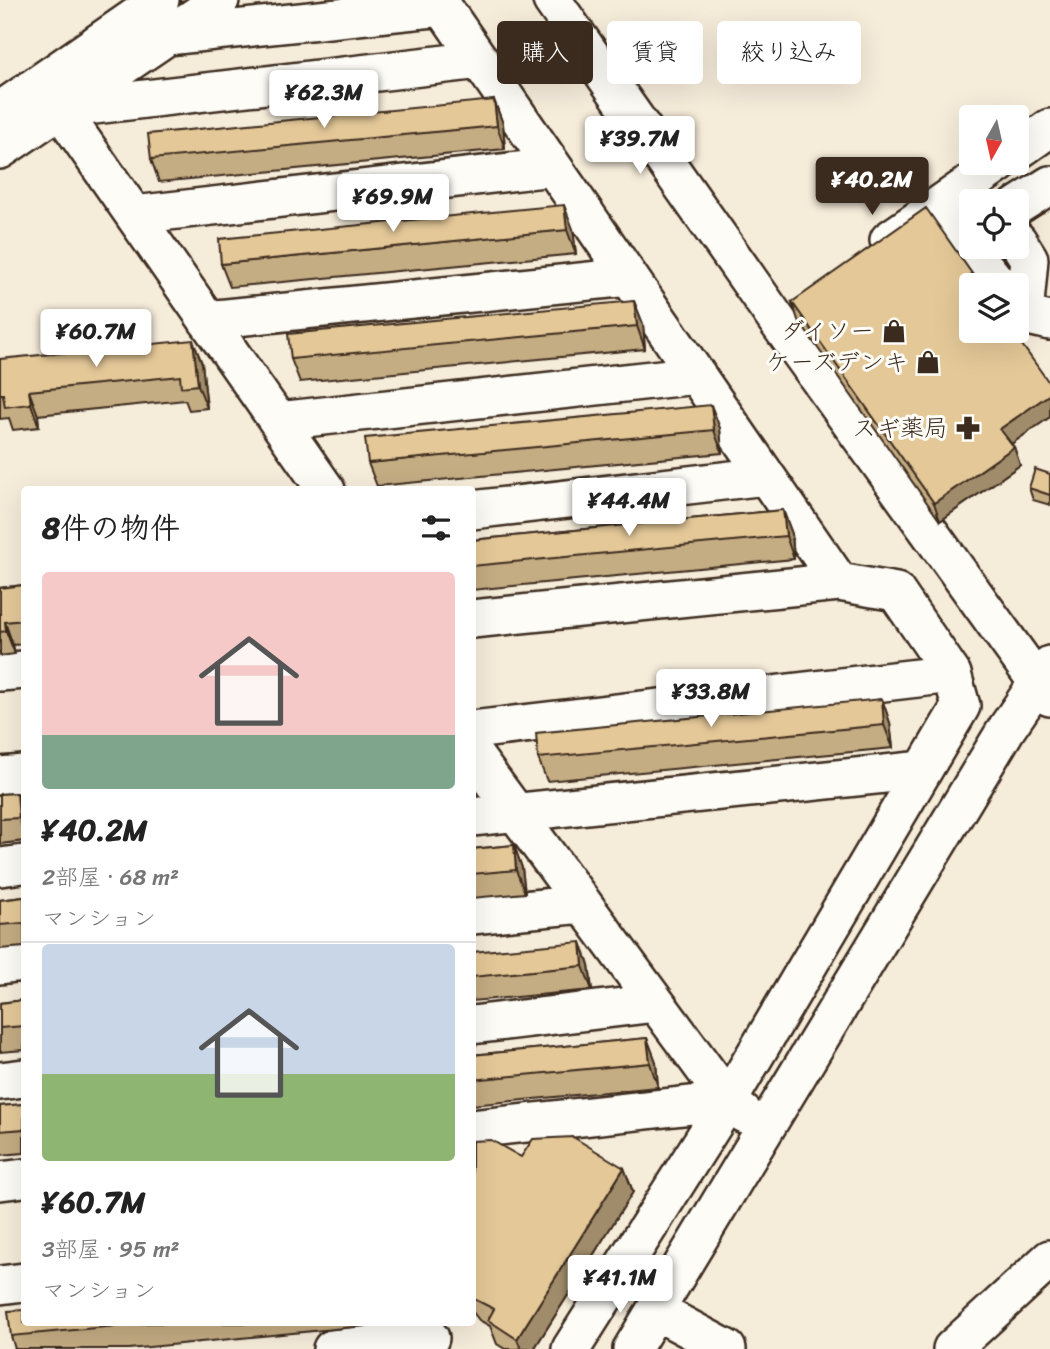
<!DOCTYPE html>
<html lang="ja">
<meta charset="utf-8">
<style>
body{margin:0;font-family:Sriracha,"Klee One",sans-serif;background:#f2f2f2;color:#222;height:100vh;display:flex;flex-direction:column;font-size:26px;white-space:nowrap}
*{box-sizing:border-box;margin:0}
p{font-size:23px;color:#767676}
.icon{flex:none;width:38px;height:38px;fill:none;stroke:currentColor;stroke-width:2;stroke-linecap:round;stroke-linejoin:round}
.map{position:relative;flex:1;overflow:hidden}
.drawer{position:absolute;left:21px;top:486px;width:455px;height:840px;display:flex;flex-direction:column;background:#fff;border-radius:7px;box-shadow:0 7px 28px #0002}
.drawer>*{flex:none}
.banner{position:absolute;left:497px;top:21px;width:448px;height:63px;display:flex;gap:14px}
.needle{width:46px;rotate:188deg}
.fabs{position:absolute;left:959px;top:105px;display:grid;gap:14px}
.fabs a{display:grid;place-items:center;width:70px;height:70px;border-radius:7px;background:#fff;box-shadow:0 7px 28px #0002;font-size:35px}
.price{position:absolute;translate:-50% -60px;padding:0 16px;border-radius:7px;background:#fff;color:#222;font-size:23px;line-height:46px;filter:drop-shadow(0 2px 4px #0008)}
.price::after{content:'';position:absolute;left:50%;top:42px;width:21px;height:16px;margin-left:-10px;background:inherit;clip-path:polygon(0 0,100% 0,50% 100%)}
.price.current{background:#3b2a1e;color:#fff}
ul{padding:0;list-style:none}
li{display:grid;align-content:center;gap:14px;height:371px;padding:0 21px}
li+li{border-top:2px solid #e0e0e0}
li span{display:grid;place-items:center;height:217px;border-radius:7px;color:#555}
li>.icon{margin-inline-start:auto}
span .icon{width:126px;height:126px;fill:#fffc;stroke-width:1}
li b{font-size:30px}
h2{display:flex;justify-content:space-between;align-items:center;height:84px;padding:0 21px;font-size:30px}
.chip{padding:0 24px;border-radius:7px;background:#fff;box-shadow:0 7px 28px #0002;font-size:24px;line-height:63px}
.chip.current{background:#3b2a1e;color:#fff}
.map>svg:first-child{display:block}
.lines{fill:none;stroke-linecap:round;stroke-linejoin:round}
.minor-casing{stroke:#3b2a1e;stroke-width:42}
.minor{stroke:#fdfcf7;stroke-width:37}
.wall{fill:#c4ac83;stroke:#3b2a1e;stroke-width:2}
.shaded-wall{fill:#a08c6a;stroke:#3b2a1e;stroke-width:2}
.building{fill:#e4c898;stroke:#3b2a1e;stroke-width:2}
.labels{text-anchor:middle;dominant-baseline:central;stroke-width:6;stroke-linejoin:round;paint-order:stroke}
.poi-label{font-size:24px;fill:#3b2a1e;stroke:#fdfcf7;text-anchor:end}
</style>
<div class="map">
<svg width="1050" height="1349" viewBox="0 0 1050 1349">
<rect width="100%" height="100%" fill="#f6ecda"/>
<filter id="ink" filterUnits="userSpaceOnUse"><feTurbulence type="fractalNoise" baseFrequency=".0143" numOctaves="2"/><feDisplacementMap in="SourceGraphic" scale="14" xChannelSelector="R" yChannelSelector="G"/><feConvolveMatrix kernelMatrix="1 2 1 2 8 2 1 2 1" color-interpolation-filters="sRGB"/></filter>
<g filter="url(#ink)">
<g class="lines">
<g class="minor-casing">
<path id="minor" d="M438,0L839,582
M552,0L776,319L1038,683L1050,697
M167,36L443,7
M0,111L160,0
M0,150L220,0
M1017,151L1050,128
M1017,206L1050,185
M936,208L999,285
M134,215L553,167
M889,240L1000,163
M1017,240L1029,259L1024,315L1050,321
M207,320L629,277
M278,421L697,375
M326,490L60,109L480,60
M472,510L766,476
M472,619L839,582L896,592L952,674
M0,672L24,670
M472,730L952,674L961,706L728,1101L571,1349
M472,753L728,1101L744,1114
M0,776L24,774
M472,817L923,770
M0,867L24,864
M472,915L583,904
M0,965L24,962
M472,1025L656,1003
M0,1081L24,1078
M472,1129L728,1101
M0,1181L24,1178
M0,1285L24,1282
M656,1311L727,1349
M332,1349L430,1338
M632,1349L1007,728L1050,665
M952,1349L1050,1259"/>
</g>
<use href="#minor" class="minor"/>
</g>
<path class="wall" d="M494,100L503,124L505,149L159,182L151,159Z
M573,229L576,254L230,287L221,264Z
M634,301L643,324L645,349L300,382L291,359Z
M792,302L1050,384V417L1011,444L1014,447L1020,465L940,521L798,320Z
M0,359L202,363L207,408L189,410L185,400L38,415L39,427L13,430L9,418L0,419Z
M720,428L722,453L377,486L368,463Z
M1050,474V505L1033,500L1029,488Z
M783,510L792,534L794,559L472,590V540Z
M24,585V644L13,645L15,654L0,656V588Z
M882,699L890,723L893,748L547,781L538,758Z
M17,793L24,814V841L0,844V794Z
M514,845L522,868L525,893L472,898V849Z
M24,897V947L0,949V900Z
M472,952L589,965L592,990L472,1001Z
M24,1000V1050L0,1052V1003Z
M647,1038L656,1062L658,1087L472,1105V1055Z
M24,1104V1153L0,1155V1106Z
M472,1141L521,1157L624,1168L633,1192L534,1349H505L497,1344L490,1326L479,1320L472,1311Z
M24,1323H365V1326L129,1349H15L11,1336Z"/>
<path class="shaded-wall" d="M494,100L503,124L505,149L497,126Z
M564,205L573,229L576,254L567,230Z
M634,301L643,324L645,349L637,326Z
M193,340L202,363L207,408L198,385Z
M29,391L38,415L39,427L31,404Z
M1050,394V417L1007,447L1000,429Z
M711,405L720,428L722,453L714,430Z
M1014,447L1020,465L940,521L934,503Z
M783,510L792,534L794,559L786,536Z
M5,622L13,645L15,654L6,631Z
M882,699L890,723L893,748L884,725Z
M17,793L24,814V833L19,818Z
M514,845L522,868L525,893L516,870Z
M581,942L589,965L592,990L583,966Z
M647,1038L656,1062L658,1087L650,1063Z
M624,1168L633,1192L534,1349H521L517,1339Z"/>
<path class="building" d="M494,100L497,126L151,159L148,134Z
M564,205L567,230L221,264L219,239Z
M926,208L980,285H971V331H1012L1050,384V394L1000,429L1014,447L934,503L792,302Z
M634,301L637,326L291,359L288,334Z
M193,340L198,385L181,387L180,376L29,391L31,404L5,407L3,394H0V359Z
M711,405L714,430L368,463L365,438Z
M1035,469L1050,474V495L1029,488Z
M783,510L786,536L472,566V540Z
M24,585V620L5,622L6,631L0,632V588Z
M882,699L884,725L538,758L536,733Z
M17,793L19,818L0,819V794Z
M514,845L516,870L472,874V849Z
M24,897V923L0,925V900Z
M581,942L583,966L472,977V952Z
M24,1000V1026L0,1028V1003Z
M647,1038L650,1063L472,1080V1055Z
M24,1104V1129L0,1131V1106Z
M573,1137L624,1168L517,1339L488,1320L494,1309L472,1298V1141L491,1140L521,1157L533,1139Z
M24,1310V1323H148L11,1336L8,1311Z"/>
</g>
<defs>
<g id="shop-bare" transform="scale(1.89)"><path d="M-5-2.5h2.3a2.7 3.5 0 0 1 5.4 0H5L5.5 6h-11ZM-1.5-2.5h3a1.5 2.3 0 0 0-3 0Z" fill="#3b2a1e" stroke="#fdfcf7" stroke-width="2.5" paint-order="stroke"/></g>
<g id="pharmacy-bare" transform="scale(1.89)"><path d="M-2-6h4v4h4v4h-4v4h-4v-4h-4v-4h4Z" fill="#3b2a1e" stroke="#fdfcf7" stroke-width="2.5" paint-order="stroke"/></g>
</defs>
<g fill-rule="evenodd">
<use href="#shop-bare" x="894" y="331"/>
<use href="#shop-bare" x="928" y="362"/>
<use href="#pharmacy-bare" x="968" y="428"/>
</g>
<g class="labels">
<g class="poi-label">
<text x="874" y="331">ダイソー</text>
<text x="908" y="362">ケーズデンキ</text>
<text x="948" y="428">スギ薬局</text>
</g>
</g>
</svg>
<div class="fabs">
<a><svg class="needle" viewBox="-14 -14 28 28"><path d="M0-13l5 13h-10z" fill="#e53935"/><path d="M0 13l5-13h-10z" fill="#767676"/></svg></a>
<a><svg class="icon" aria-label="locate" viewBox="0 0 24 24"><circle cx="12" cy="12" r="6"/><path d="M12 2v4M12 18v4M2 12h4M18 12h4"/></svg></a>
<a><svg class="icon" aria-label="layers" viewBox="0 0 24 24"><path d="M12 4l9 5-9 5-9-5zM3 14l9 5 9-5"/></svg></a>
</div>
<b class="price" style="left:324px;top:130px">¥62.3M</b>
<b class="price" style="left:640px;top:176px">¥39.7M</b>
<b class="price current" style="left:872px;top:217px">¥40.2M</b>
<b class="price" style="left:393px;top:234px">¥69.9M</b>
<b class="price" style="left:96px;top:369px">¥60.7M</b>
<b class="price" style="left:629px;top:538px">¥44.4M</b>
<b class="price" style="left:711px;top:729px">¥33.8M</b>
<b class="price" style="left:620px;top:1315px">¥41.1M</b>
<div class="banner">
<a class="chip current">購入</a>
<a class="chip">賃貸</a>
<a class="chip">絞り込み</a>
</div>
<section class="drawer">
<h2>8件の物件<svg class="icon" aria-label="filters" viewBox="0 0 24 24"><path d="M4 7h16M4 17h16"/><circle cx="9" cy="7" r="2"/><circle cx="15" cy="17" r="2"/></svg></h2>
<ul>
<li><span style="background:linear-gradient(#f6c9c9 75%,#7fa58c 0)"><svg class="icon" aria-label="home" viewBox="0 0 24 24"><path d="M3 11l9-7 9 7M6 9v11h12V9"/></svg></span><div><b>¥40.2M</b><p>2部屋 · 68 m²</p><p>マンション</p></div></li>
<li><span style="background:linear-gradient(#c9d6e8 60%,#8fb573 0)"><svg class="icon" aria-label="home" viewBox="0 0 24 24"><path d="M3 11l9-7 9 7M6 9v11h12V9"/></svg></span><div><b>¥60.7M</b><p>3部屋 · 95 m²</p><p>マンション</p></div></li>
</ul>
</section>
</div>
